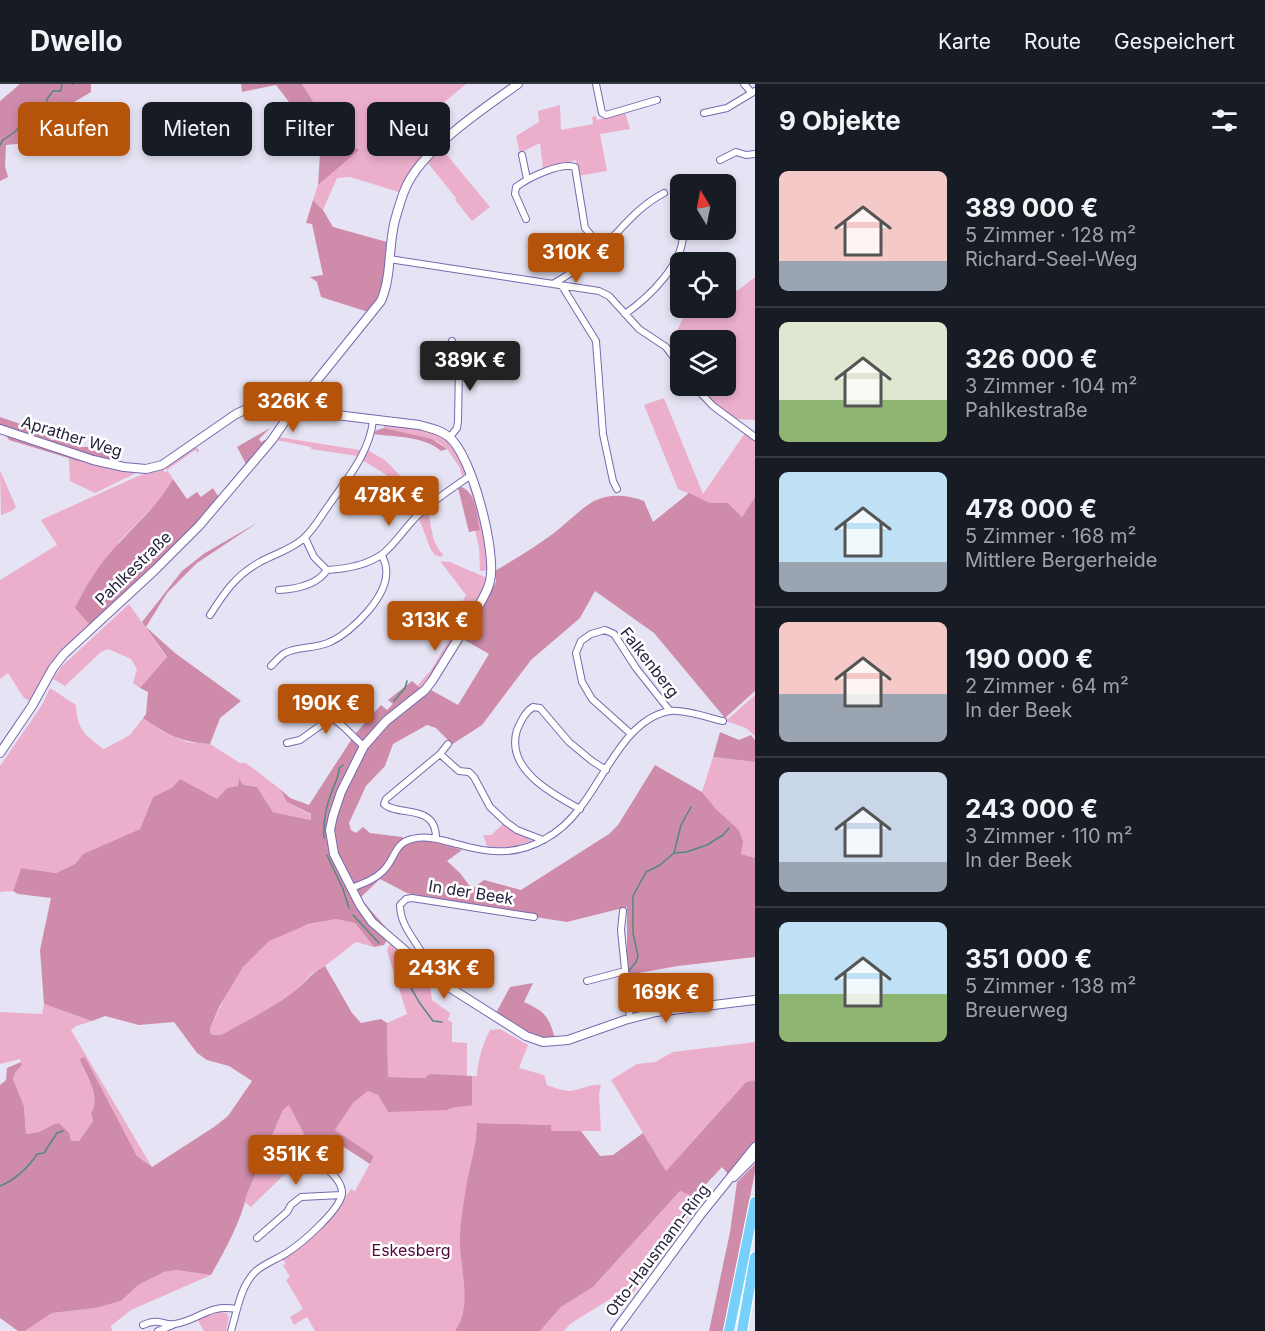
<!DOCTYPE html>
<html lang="de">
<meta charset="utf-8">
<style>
body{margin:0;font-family:Inter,sans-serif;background:#242831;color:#f1f3f6;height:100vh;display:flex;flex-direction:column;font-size:22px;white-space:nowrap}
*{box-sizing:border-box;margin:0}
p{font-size:20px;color:#9ea1a6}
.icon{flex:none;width:33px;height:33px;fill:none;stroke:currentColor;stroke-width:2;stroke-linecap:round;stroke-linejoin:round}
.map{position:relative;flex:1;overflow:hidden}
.sheet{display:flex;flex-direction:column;background:#171b24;width:510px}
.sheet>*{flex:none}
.hud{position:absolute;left:18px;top:18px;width:570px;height:54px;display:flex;gap:12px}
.needle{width:39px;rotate:350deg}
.fabs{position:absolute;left:670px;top:90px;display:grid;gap:12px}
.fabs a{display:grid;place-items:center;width:66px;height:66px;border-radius:9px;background:#171b24;box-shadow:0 3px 9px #0003;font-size:30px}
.price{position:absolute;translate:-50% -51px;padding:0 14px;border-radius:6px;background:#b45309;color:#fff;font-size:20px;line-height:39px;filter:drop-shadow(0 2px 3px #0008)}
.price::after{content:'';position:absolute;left:50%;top:36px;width:18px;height:14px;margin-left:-9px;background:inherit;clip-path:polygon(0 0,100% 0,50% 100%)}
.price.on{background:#222;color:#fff}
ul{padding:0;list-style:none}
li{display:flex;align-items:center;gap:18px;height:150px;padding:0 24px}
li+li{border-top:2px solid #363941}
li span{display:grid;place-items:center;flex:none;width:168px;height:120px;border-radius:9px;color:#555}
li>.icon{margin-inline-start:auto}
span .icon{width:72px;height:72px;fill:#fffc;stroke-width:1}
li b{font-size:26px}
h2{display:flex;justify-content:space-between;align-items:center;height:72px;padding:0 24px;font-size:26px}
.tag{padding:0 21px;border-radius:9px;background:#171b24;box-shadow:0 3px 9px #0003;font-size:21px;line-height:54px}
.tag.on{background:#b45309;color:#fff}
header{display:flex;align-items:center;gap:36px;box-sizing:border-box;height:84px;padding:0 30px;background:#171b24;border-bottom:2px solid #363941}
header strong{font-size:28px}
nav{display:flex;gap:33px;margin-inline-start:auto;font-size:21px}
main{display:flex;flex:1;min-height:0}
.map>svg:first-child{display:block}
.green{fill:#ecafcb}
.forest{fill:#ce8caa}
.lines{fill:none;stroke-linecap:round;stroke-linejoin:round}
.stream{stroke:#52897e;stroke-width:1.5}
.street-casing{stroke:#756ab0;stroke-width:8}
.secondary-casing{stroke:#756ab0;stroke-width:10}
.highway-casing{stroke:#fff;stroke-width:12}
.street{stroke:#fff;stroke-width:6}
.secondary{stroke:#fff;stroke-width:8}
.highway{stroke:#76d0fa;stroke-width:10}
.labels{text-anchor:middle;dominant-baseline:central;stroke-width:5;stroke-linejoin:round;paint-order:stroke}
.street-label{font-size:16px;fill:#241f3c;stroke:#fff}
.park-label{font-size:16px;fill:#570738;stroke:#fff}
</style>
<header>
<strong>Dwello</strong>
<nav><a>Karte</a><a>Route</a><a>Gespeichert</a></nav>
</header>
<main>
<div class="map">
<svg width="755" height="1247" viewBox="0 0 755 1247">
<rect width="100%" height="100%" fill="#e6e4f4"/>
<path class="green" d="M302,0H466L418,40L435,61L404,96L399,108L350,93L337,94L323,126L313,116L318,101L358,66L336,53L317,33L314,19Z
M560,21L561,46L593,40L592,33L596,32L597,36L625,28L630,45L600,50L607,87L578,92L576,76L543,85L540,59L520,69L516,52L539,38L538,27Z
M442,65L490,123L472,137L455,116L456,114L428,79Z
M726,193L737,207L755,193V336L736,335L711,315L699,302H726V256H681V278L669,263L688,224H726Z
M664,314L703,410L745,349L755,356V413L742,433L728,419H710L678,405L644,321Z
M384,340C407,342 440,342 454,363C459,370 462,380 466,389L462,392L460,384L447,365L437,357L384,344Z
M278,353L360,366L357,372L311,365V363L276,356Z
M195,362L199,366L198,369L195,366L167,386L173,395L164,411L118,459L91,542L32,618L24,614L8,589L0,595V496L57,461L41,436L138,392L163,384L165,389L167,386L165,382Z
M367,366L385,376L427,419L415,430L385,390L362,376Z
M69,374L134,387V390L95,409L70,397Z
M0,386L16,423L12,427L1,431Z
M469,401H471L479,424L488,479V486L480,487L479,463L475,446L480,445Z
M428,426C431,440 432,461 443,470L442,473L435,471L431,466L419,435Z
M440,477L450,478L487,494L484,506L423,606L417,602L431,586L460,537L454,532L466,511Z
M129,520L167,574L140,604L133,599L137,585L131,575L108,565L101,568L65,602L53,595L61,583Z
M50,604L76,621C77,645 85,652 104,665L130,651L143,634L163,648L187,658L210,660L240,679H246L280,705L287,718L311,731V736L273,728L257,703L243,701L239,695L238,702L217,716L173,703L153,713L140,745L83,770L75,780L56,789L21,784L13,807L0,808V682L42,621Z
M755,611V652L746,644L726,637Z
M713,673L755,678V774L741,770L738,745L716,725L702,708Z
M504,739L529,753L531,757L511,763L488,764L483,751H491Z
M336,835L355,839L374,863L356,858L325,882L311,890L295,907L263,929L221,951H214L210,949V945C223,916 242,874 269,857C289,844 313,839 336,835Z
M391,860L430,901L432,916L450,929L448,936L452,938V958L467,959V992H477C478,975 482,962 490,946L500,945L528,961L519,984L544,991L547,1001C555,1004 563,1007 571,1007C582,1005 590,1000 601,1001L599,1009L601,1047H551V1041L478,1039L518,1247H315L307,1233L294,1241L290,1233L303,1225L286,1196L290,1193L283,1181L286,1180L282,1174C311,1156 332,1133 351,1105L355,1107L374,1072L335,1046L353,1019L368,1007L378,1011L388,1028L432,997L465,993L429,990L425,994L388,993L387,939L407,930L387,867L389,861Z
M44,920L92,937L76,942L71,946L152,1083L137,1072L85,973L83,985C91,1000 100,1014 91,1029L93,1037L79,1057H71L59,1039L54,1040L39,1048L26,1050L24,1022L13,995L15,989L22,981L20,975L0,980V928L42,930Z
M755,958V996L746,998L666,1087L611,996L637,980L655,978L673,968Z
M289,1020L313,1066L297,1078L251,1123L245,1118L247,1110L283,1026Z
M680,1107L694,1113L697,1121L622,1224L610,1215L570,1240L564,1247H540L561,1223L593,1203Z
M176,1186L211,1191L131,1226L111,1242L112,1247H25L52,1229L96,1224L121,1217L137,1201L164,1188Z
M220,1228L227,1229L229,1233L226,1247H204L197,1235Z"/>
<path class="forest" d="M20,0H91V8L46,35L41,33L27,38L25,48L27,59L6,61L5,82L8,93L0,97V17Z
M241,0H302L314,19L317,33L336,53L359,66L318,101L320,70L327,63L312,39L307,47L295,26L276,1L242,8Z
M313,116L323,126L333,143L387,158C385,186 386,205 368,228L321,213L317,198L310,193L323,191L312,140L306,139Z
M0,333L35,345L36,348L50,353L51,356L80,355V363H91L92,366H104L105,362L107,369H114V377L82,369L78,377L9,356L5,350L0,348Z
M270,344L259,355L261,358L265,356V360L247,382L237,363Z
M384,344L432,355L447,365L441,367C424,352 395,353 373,350L377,346Z
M173,395L187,415L197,408L201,413L213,404L218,412L229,414L189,459L179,457L91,542L75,524C88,498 99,480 119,459C138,438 159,420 173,395Z
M462,403C476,409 477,432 480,446L469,448L458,404Z
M689,409L710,419H728L742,433L755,413V607L725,634L654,549L595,507L580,534L531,576L482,641L445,665L450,658L436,644L427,641L393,660L385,682L366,702L349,739L351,746L356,749L363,743L370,749L402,753L409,758L431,756L462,766L447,777L460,789L472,805L484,796L521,806L609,750L618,741L655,681L702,708L716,725L738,745L743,757L741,770L755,774V873L678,882L627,891V823L567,838L465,822L407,809L380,795L360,814L389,847V853L384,861L374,863L355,839L336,835L309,840L269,857L243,883L219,923L210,945V949L214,951H221C245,938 269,926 292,909C306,899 308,891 325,882L352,929L361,939L381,935L387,939L388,993L425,994L429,990L472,992V1021C464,1023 454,1022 447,1026L388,1028L378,1011L368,1007L353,1019L335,1046L374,1072L370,1080L327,1052L315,1071L289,1021L283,1026L247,1110C240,1140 226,1164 211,1191L176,1186L164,1188L138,1201L121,1217L96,1224L52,1229L25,1247H18L0,1234V1001L6,996L7,984L21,978L22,981L15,989L13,995L24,1022L26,1050L39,1048L54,1040L59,1039L69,1049L71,1057H79L93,1037L91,1029C102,1010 85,993 80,975L85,973L137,1072L152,1083L214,1043L228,1032L252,997L229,982L207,976L197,969L174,938L139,941L105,932L92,937L44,920L40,866L51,814L18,810L13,807L21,784L56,789L75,780L83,770L140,745L153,713L173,703L180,695L217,715L227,704L238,702L239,694L243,701L257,703L273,728L311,736V730L287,718L280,705L290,714L309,721L355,650L381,621L387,626L393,620L388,616L412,597L426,609L431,606L458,621L489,570L463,555L496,498L495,487C515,475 535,463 554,449C567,439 580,425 594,417C610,409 628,411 644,417L653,438Z
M257,439L197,479L167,509L146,543L175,569L241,617L220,634L210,660C181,658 167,651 143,634L146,630L148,608L140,604L167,573L142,538L182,487L205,469Z
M720,648L739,656L751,651L755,656V678L713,673Z
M533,899L524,918C545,928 548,931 555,954C534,956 513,939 496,929L510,903Z
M755,996V1060L728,1090L722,1083L694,1113L680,1107L593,1203L561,1223L540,1247H455C473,1223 460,1185 460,1157C460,1137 464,1117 467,1098C471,1078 477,1059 477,1039L551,1041V1047H581L600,1072L613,1071L643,1049L666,1087L746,998Z
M755,1080V1088L723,1247H709L730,1148L737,1098Z"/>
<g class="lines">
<path class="stream" d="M72,0H73
M0,61L3,56L16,47L25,34L47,23V15L53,7H61L62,0
M394,617L405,604L407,597
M324,754C323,737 326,722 332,707C335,699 339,693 339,684L343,681
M674,769L681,741L691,723
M327,771L343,805L349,824
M353,831L379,859
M400,884L419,918L433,937L442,938
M628,888L636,878L638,872L633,849V812L646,788L660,781L674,769L686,768L707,761L723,751L729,744
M0,1102C15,1096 29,1083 37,1070L44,1069L57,1049L63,1047"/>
<g class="street-casing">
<path id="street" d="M596,0L602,29L606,31L657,16
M744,0L752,9
M704,29L727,24L755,7
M522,71L527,95
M720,76L736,68L746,71L755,70
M526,135L515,110L516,103C528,94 560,78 575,83L585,144L602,164
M389,175L599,207L609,212L639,245L666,263L681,283
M553,200C567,191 583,183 595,171C619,149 635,124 664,109
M562,202L596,257L603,350L613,397L617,405
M625,230C648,214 684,180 683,149
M694,302L713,322L755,353
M450,353L457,344L458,337L459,282L452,257
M305,454L314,473L327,486C345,485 365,482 381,471C394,462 406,442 419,430C435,415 453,404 471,391
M279,506C297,505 317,501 327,486
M210,531C224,509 236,491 260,478C274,470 291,466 304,454C314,445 321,432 329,421C347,395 370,368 373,336
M271,582C275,578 280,572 285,569C298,562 316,565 330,558C352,548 390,511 386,484C386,479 383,475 382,471
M631,650L592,615L582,598L576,569L581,557L591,550L605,546L614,550L636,584L670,627
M287,659L300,656L331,634C343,639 353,654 364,662
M440,670L459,687L469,688L474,693L490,723L506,738L517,746L543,756
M580,725C552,710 505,685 517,646C521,637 525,628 533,623L540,624L569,658L592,677L606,686
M436,754C436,719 398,733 384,720L386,715L440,670L448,660
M351,804C362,800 374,796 383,787C395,776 394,759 412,755C427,751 442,756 457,760C487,769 516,772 545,755C558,748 570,737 579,725C604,695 626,634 670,627C684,625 709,634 723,637
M623,827L621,846L630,935
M419,880L423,874V871C414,854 400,841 400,821L406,815L412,814L534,833
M587,897L625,887
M734,1094L755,1073
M257,1154L287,1128L291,1121L301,1113L341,1111
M143,1241C160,1233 162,1242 175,1240C200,1236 207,1220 236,1225
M158,1247L173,1241
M231,1247C237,1228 240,1202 256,1187C265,1179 278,1175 288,1168C302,1159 339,1127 342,1110C343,1098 330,1087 322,1081"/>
</g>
<g class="secondary-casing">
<path id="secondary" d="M0,345L93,376L124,383L146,385L162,381L236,330L260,319L295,326L419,341C430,344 441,346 449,353C472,371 497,469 490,497C487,510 478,523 471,534C458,555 445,576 432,597L425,606L386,637L364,662L341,708L333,732L330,746L334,770L360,821L372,838L444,900L526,952L543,958L568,956L625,936L656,928L755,916
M0,669L32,622L53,584L64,570L155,486L199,442L272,356L290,330L381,217C392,192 388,162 395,136C399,123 402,109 409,97C429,61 484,24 518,0
M615,1247L701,1130L755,1063"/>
</g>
<g class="highway-casing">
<path id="highway" d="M729,1247L755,1118
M742,1247L755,1173"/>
</g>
<use href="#street" class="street"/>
<use href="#secondary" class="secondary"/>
<use href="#highway" class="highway"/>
</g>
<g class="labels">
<g class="street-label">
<text transform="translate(72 352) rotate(17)">Aprather Weg</text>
<text transform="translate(133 484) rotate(-44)">Pahlkestraße</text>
<text transform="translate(650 578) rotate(52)">Falkenberg</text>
<text transform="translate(471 808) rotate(9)">In der Beek</text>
<text transform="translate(657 1166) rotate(-53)">Otto-Hausmann-Ring</text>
</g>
<g class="park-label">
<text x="411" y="1166">Eskesberg</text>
</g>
</g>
</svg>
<div class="fabs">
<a><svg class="needle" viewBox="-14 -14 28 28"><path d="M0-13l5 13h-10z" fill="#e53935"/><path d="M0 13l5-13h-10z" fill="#9ea1a6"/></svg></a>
<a><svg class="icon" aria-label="locate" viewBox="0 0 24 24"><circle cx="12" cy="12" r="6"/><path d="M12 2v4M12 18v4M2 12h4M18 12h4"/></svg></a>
<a><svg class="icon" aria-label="layers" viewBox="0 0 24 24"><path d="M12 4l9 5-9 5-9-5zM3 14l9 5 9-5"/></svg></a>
</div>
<b class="price" style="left:576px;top:200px">310K €</b>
<b class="price on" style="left:470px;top:308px">389K €</b>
<b class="price" style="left:293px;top:349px">326K €</b>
<b class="price" style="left:389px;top:443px">478K €</b>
<b class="price" style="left:435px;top:568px">313K €</b>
<b class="price" style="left:326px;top:651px">190K €</b>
<b class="price" style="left:444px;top:916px">243K €</b>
<b class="price" style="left:666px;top:940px">169K €</b>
<b class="price" style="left:296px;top:1102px">351K €</b>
<div class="hud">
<a class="tag on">Kaufen</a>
<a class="tag">Mieten</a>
<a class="tag">Filter</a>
<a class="tag">Neu</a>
</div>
</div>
<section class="sheet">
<h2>9 Objekte<svg class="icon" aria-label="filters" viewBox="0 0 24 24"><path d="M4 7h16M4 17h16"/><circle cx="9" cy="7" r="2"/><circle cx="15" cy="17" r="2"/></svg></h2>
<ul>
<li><span style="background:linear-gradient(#f6c9c9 75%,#9aa5b1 0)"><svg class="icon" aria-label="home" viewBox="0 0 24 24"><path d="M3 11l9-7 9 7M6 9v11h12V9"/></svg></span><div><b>389 000 €</b><p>5 Zimmer · 128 m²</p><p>Richard-Seel-Weg</p></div></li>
<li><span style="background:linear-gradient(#dfe7d0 65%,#8fb573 0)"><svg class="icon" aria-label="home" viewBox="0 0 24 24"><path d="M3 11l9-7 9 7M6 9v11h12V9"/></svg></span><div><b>326 000 €</b><p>3 Zimmer · 104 m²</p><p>Pahlkestraße</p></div></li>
<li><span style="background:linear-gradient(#bfe0f5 75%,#9aa5b1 0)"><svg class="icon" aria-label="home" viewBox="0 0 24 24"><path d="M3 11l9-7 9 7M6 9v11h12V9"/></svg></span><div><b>478 000 €</b><p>5 Zimmer · 168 m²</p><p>Mittlere Bergerheide</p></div></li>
<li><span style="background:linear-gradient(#f6c9c9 60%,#9aa5b1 0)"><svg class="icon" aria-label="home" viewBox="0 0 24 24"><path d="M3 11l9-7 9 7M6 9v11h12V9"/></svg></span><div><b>190 000 €</b><p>2 Zimmer · 64 m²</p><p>In der Beek</p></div></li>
<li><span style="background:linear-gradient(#c9d6e8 75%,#9aa5b1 0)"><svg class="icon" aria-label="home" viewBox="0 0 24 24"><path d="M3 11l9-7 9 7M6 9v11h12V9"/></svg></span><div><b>243 000 €</b><p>3 Zimmer · 110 m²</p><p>In der Beek</p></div></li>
<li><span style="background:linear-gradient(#bfe0f5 60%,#8fb573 0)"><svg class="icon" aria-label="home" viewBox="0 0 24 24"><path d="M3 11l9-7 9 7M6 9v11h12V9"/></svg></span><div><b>351 000 €</b><p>5 Zimmer · 138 m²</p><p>Breuerweg</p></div></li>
</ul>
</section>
</main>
